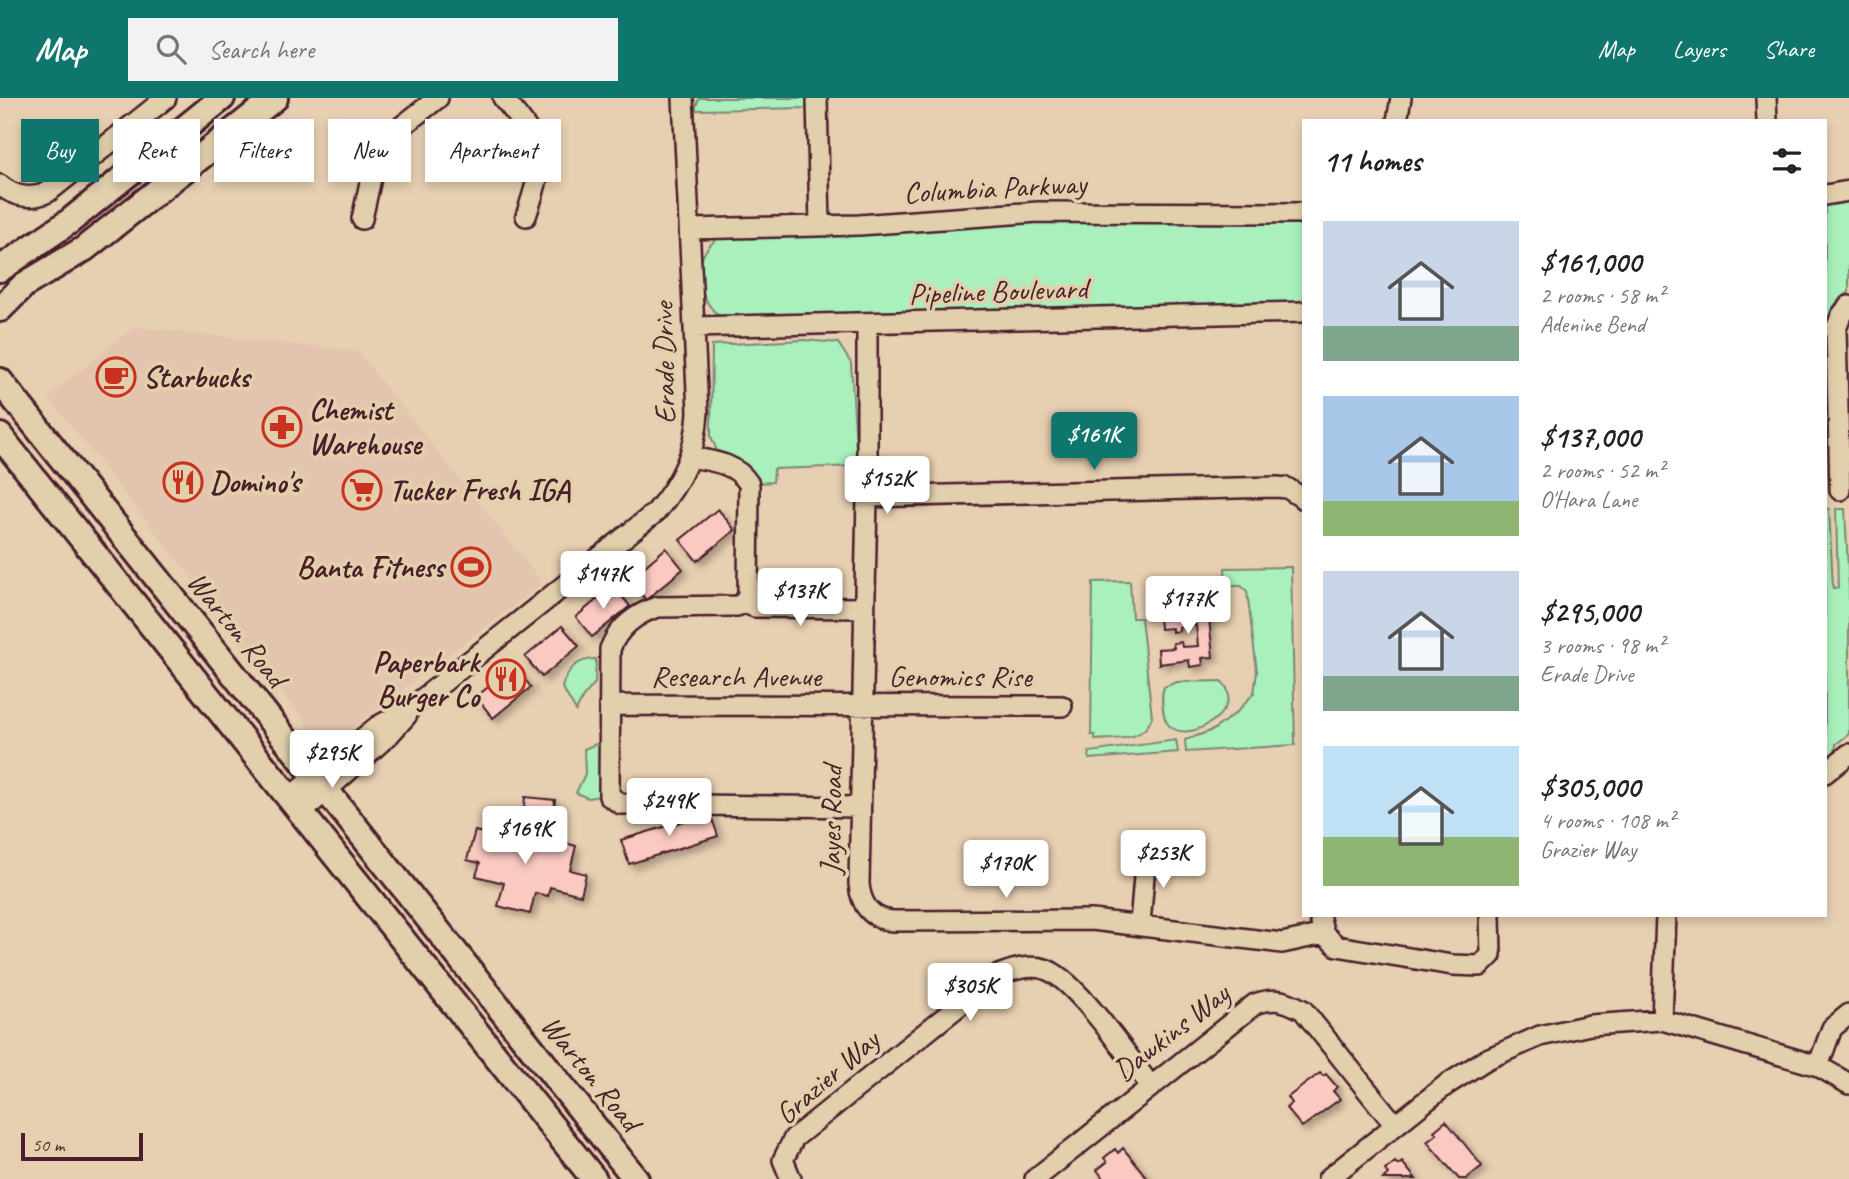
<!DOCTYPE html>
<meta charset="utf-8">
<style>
body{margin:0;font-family:Caveat,sans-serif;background:#f2f2f2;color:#222;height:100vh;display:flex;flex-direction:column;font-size:26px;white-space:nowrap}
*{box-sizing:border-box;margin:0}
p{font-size:23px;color:#767676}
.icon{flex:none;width:38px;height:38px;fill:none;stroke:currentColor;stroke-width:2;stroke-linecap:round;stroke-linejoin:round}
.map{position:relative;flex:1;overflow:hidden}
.drawer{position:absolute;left:1302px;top:21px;width:525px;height:798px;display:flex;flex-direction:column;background:#fff;border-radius:0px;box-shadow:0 4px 10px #0003}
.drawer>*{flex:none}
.guide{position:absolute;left:21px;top:21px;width:665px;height:63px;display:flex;gap:14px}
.scale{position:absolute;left:21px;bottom:18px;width:122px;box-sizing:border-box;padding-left:7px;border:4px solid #4a1f2b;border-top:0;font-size:19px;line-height:24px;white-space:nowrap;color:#4a1f2b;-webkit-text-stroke:5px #e2d0ad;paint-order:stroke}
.price{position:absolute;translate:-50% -60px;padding:0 16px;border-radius:7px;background:#fff;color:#222;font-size:23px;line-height:46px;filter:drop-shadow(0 2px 4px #0008)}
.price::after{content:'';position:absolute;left:50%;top:42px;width:21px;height:16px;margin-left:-10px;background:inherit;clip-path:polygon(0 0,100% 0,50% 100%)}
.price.active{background:#0f766e;color:#fff}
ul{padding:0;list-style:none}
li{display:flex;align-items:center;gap:21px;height:175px;padding:0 21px}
li span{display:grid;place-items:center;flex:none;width:196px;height:140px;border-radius:0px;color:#555}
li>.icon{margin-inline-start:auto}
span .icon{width:84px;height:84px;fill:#fffc;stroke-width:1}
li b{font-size:30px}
h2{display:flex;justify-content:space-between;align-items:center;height:84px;padding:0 21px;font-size:30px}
.chip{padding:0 24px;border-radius:0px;background:#fff;box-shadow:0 4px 10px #0003;font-size:24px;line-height:63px}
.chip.active{background:#0f766e;color:#fff}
header{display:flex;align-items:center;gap:42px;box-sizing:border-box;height:98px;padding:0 35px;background:#0f766e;color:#fff}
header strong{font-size:33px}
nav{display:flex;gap:38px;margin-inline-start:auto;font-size:24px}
.search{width:490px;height:63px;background:#f2f2f2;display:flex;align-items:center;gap:18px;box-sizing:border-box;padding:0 24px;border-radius:0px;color:#767676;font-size:26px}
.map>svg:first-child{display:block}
.built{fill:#e3c4ae}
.green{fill:#aaf0bc;stroke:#7a8874;stroke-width:2}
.building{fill:#facac2;stroke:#4a1f2b;stroke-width:2;filter:url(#shadow)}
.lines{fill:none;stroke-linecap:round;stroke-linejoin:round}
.minor-casing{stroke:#4a1f2b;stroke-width:24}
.major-casing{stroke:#4a1f2b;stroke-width:30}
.minor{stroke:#e2d0ad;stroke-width:19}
.major{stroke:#e2d0ad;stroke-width:24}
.labels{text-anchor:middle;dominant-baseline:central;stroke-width:7;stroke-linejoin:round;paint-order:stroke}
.street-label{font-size:30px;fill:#4a1f2b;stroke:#e2d0ad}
.poi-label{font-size:30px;font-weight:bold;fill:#4a1f2b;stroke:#e2d0ad;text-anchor:start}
</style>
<header>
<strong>Map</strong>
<div class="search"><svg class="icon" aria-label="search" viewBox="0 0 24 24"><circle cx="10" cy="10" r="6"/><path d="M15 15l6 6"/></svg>Search here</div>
<nav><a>Map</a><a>Layers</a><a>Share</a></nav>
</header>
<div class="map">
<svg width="1849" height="1081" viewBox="0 0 1849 1081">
<defs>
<filter id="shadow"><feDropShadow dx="4.5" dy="4.5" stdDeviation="3.5" flood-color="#0004"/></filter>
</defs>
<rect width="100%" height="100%" fill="#e7cfb1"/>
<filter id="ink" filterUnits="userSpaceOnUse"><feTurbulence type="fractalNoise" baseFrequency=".0143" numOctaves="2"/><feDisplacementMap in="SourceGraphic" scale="14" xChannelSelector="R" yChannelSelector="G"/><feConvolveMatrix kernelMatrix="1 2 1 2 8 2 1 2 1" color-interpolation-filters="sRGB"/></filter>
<g filter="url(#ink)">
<path class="built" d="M134,229L357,253L543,485L339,640L316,637L48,299Z"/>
<path class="green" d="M699,0H809V10L695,12Z
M1849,97V195L1841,199L1832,211L1828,228H1825V101Z
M1051,121L1304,123V207L722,220C696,202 689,158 719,140Z
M804,242L838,245L851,265L857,368L774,371L773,384L757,385L739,362L717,353L711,338L712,247Z
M1825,411H1829L1833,490H1838L1836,411H1845L1849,490V636L1836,646L1835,655L1825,662Z
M1291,469L1295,647L1186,654L1185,642L1213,632L1237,614L1254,595L1257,574L1247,493L1241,488H1226L1225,470Z
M1130,483L1132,520H1141L1152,619C1144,644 1117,640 1095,642V637H1091L1093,484Z
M596,561L595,585L583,599L576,613L562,589C567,571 577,561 596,561Z
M1221,583C1254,612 1167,663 1163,611C1162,603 1161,596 1164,589L1177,584Z
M1176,642L1178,654L1089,661V654Z
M601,644L600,698L588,700L576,695L585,676L584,651Z"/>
<path class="building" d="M718,411L735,432L697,463L680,442Z
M666,450L683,471L646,502L629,482Z
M613,488L630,508L592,539L576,519Z
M1197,506L1198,513L1208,511L1213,559L1202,560L1203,567L1190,569L1189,562L1159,566L1158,551L1174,550L1173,545L1181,544L1182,549L1198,548L1196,527L1179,529V533L1172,534V530L1160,531L1159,517L1184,514L1183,507Z
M562,528L579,548L542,579L525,559Z
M514,568L531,589L493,620L476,599Z
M525,699L555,702L553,721L523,718Z
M710,715L718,738L629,766L621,742Z
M494,726L576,748L570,772L586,776L581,797L550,789L548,798L535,795L530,816L498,808L504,785L476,778L480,765L467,762L475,733L491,737Z
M1320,975L1323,978L1326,976L1337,989L1333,993L1340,1001L1302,1029L1286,1010L1292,1005L1288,999Z
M1446,1023L1482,1068L1466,1081H1459L1427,1044L1437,1036L1434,1033Z
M1123,1050L1148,1081H1104L1097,1072L1107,1064L1104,1060L1115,1051L1118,1055Z
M1395,1064L1398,1067L1402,1064L1416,1081H1383L1388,1076L1385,1072Z"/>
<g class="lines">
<g class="minor-casing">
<path id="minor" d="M503,0C544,49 547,57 526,118
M817,0L820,128
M1766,0L1767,23
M1397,23L1401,0
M0,87C14,99 32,102 48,94L166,0
M1825,97L1849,93
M362,121L375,62L383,43L438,0
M690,131L859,127L1038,114L1304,115
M867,226V399L859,786C861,807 871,821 893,823L1092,822L1282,845L1324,836
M694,229L1304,214
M690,359C713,363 736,365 749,386L748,496L744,505L737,508L657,509C636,516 618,530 610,551L609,698L621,706L860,709
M1840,392L1836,231L1841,218L1849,208
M867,399L1277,389L1287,390L1304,401
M744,505L755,509L864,510
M609,607L1062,608
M1825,675L1849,656
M290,699L378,628L411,610L656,414C681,384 696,354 698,314L683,0
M302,714L389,637L407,617
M1319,817L1324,836L1337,848L1452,867L1480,868L1491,857L1490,817
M1140,826L1146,755
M1662,922L1666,817
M1818,968L1832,930L1849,916
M791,1081L783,1062L794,1040L996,878C1011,872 1029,866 1045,871C1076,881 1128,960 1151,988
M1035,1081L1255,906C1274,899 1285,902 1303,912L1395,1027
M1328,1081L1446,987L1487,961L1540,938L1590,927L1662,922L1818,968L1849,986"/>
</g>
<g class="major-casing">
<path id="major" d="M0,171L70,123L222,0
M0,211L24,187L84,151L275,0
M0,283L636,1081
M0,338L594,1081"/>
</g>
<use href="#minor" class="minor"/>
<use href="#major" class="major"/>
</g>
</g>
<defs>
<g id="cafe-ring" transform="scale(2.0125)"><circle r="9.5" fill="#e2d0ad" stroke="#c8321e" stroke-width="1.5"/><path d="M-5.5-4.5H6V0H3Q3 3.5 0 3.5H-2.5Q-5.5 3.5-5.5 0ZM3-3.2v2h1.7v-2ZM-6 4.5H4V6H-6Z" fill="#c8321e"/></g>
<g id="pharmacy-ring" transform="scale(2.0125)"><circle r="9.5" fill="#e2d0ad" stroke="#c8321e" stroke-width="1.5"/><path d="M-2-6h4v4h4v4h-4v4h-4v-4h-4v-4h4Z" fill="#c8321e"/></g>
<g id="restaurant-ring" transform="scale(2.0125)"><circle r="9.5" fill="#e2d0ad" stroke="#c8321e" stroke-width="1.5"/><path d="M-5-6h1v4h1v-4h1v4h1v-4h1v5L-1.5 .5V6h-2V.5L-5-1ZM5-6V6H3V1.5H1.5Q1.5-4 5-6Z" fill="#c8321e"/></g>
<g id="supermarket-ring" transform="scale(2.0125)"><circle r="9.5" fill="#e2d0ad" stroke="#c8321e" stroke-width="1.5"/><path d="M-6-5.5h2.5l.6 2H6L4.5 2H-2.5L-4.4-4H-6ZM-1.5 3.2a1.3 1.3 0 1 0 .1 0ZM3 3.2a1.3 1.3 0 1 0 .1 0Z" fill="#c8321e"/></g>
<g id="stadium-ring" transform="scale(2.0125)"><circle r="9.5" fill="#e2d0ad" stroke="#c8321e" stroke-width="1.5"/><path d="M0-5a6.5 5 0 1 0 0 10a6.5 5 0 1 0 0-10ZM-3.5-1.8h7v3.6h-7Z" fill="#c8321e"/></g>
</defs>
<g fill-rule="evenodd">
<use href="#cafe-ring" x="116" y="279"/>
<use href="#pharmacy-ring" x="282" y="329"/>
<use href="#restaurant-ring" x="183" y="384"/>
<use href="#supermarket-ring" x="362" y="392"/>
<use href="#stadium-ring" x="471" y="469"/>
<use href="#restaurant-ring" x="506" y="581"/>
</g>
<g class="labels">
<g class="street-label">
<text transform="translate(995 90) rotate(-3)">Columbia Parkway</text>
<text transform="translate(998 193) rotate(-2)">Pipeline Boulevard</text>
<text transform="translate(664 265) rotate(-91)">Erade Drive</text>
<text transform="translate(237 531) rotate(51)">Warton Road</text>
<text x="736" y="578">Research Avenue</text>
<text x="960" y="578">Genomics Rise</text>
<text transform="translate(831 722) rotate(-89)">Jayes Road</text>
<text transform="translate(1171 934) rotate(-38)">Dawkins Way</text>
<text transform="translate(591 975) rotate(51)">Warton Road</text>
<text transform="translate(827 979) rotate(-41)">Grazier Way</text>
</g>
<g class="poi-label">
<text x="143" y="279">Starbucks</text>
<text x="309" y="312">Chemist<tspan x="309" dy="34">Warehouse</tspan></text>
<text x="210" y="384">Domino's</text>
<text x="389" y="392">Tucker Fresh IGA</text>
<text x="444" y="469" text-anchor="end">Banta Fitness</text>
<text x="479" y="564" text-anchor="end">Paperbark<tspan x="479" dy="34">Burger Co</tspan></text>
</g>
</g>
</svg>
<div class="scale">50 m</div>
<b class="price active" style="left:1094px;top:374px">$161K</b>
<b class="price" style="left:887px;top:418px">$152K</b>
<b class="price" style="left:603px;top:513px">$147K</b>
<b class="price" style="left:800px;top:530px">$137K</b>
<b class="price" style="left:1188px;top:538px">$177K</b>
<b class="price" style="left:332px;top:692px">$295K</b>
<b class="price" style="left:669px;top:740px">$249K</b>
<b class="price" style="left:525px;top:768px">$169K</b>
<b class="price" style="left:1163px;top:792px">$253K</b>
<b class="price" style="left:1006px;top:802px">$170K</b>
<b class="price" style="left:970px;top:925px">$305K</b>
<div class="guide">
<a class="chip active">Buy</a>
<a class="chip">Rent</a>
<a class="chip">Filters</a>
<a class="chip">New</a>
<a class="chip">Apartment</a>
</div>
<section class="drawer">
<h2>11 homes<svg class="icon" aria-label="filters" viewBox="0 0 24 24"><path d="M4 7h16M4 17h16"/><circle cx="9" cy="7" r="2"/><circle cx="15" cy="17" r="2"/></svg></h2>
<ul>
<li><span style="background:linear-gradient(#c9d6e8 75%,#7fa58c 0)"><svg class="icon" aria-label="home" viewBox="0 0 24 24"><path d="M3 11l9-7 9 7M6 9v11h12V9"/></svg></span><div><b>$161,000</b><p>2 rooms · 58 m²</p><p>Adenine Bend</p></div></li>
<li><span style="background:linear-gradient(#a9c7e8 75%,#8fb573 0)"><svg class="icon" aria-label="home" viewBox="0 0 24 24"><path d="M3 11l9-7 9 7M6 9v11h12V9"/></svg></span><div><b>$137,000</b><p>2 rooms · 52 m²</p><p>O'Hara Lane</p></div></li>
<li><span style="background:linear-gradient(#c9d6e8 75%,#7fa58c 0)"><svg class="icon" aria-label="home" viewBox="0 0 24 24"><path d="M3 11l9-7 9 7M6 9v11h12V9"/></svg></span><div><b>$295,000</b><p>3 rooms · 98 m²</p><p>Erade Drive</p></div></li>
<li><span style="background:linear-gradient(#bfe0f5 65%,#8fb573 0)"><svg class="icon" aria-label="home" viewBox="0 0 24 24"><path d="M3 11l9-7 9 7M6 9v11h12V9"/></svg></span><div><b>$305,000</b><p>4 rooms · 108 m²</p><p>Grazier Way</p></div></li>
</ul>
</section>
</div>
